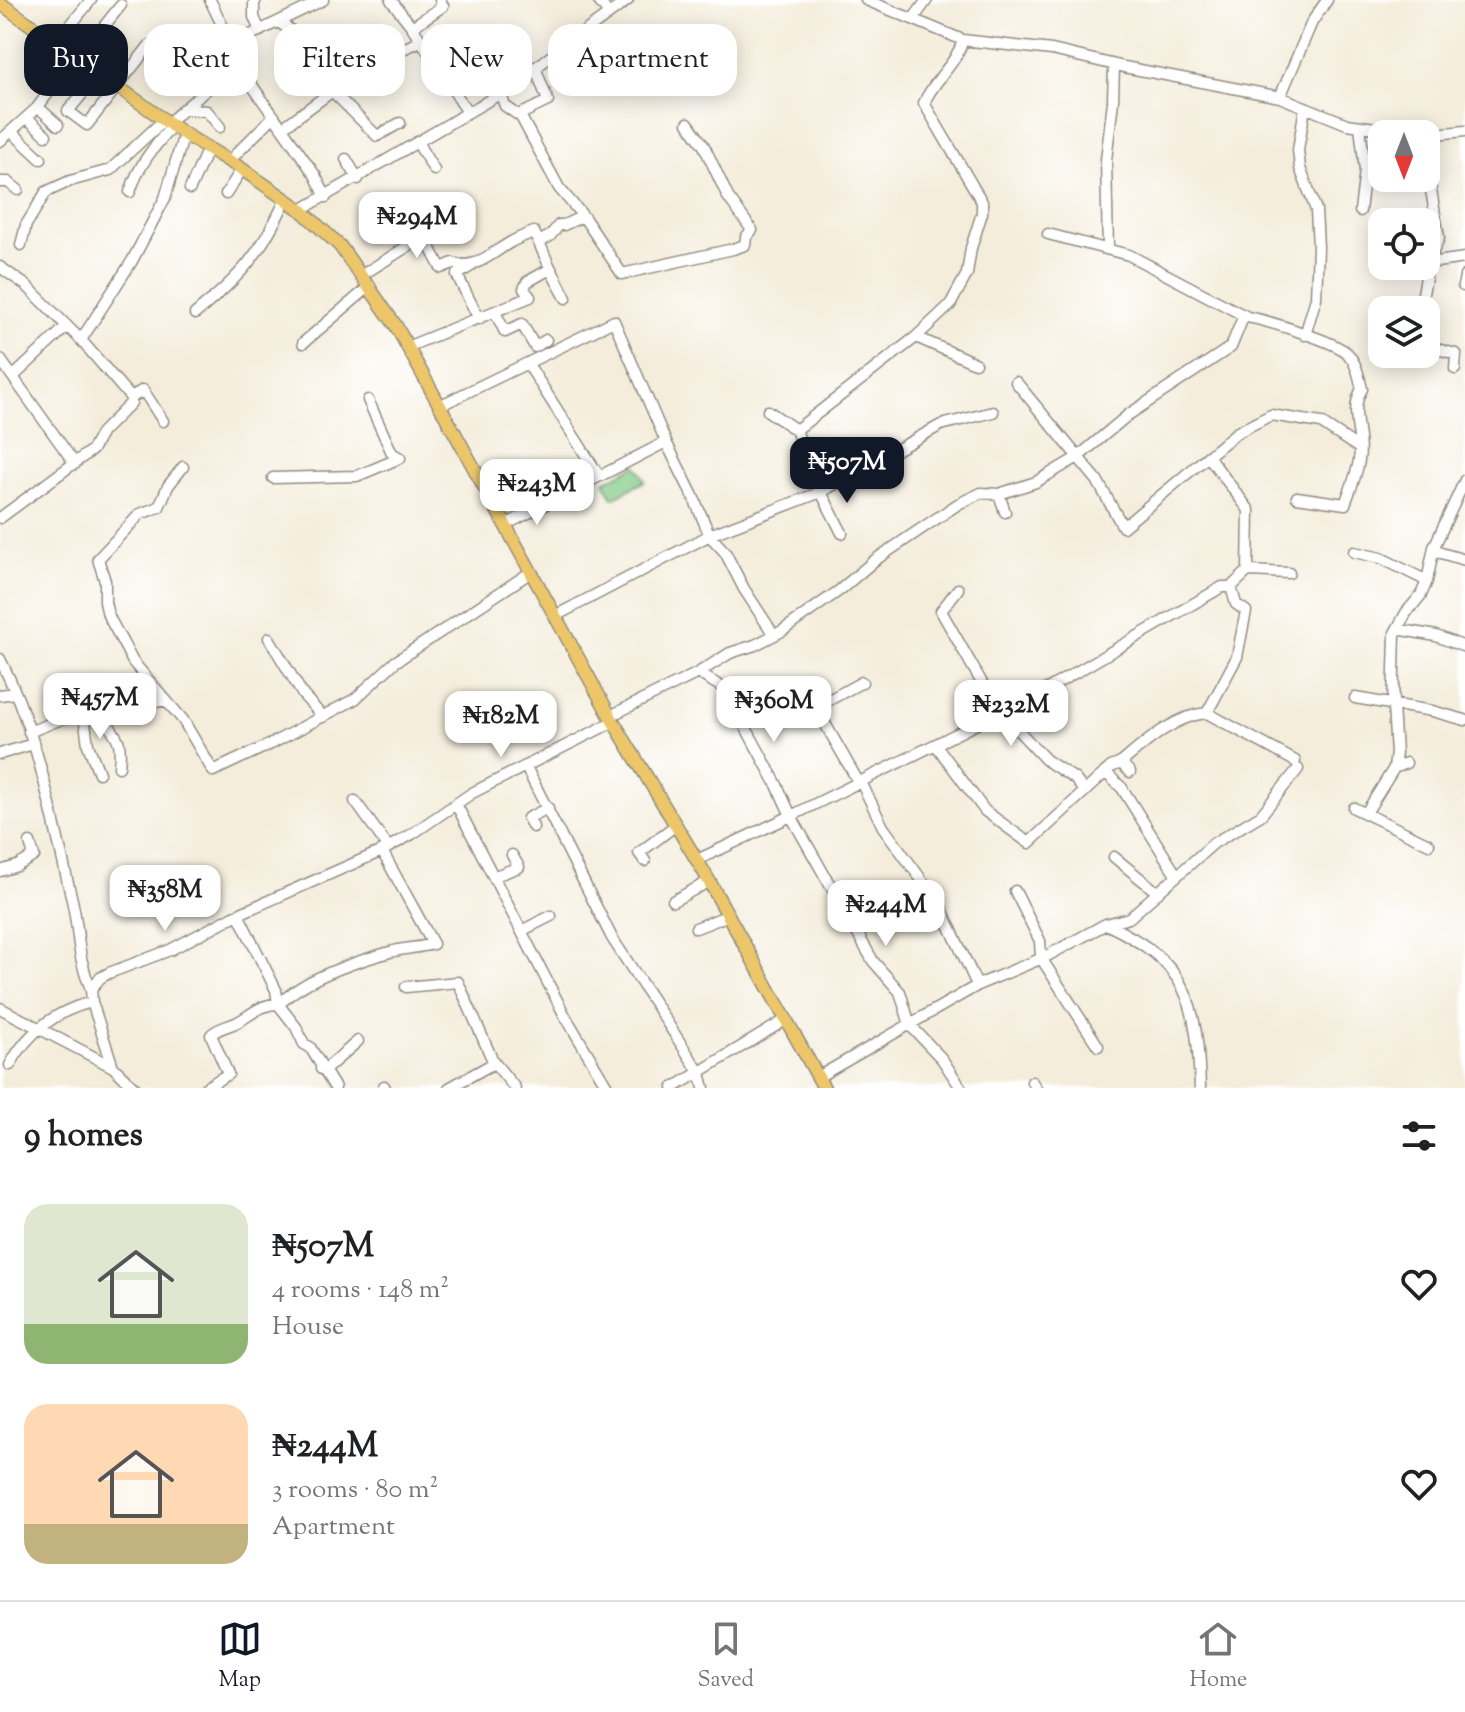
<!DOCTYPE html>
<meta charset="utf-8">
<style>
body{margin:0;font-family:"Sorts Mill Goudy",serif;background:#f2f2f2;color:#202124;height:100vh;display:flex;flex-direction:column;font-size:30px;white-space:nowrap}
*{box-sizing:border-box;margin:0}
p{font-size:26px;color:#757577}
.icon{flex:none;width:44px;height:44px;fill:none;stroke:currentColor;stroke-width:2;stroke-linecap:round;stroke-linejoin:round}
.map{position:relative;height:1088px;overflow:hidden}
.panel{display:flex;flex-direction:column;background:#fff;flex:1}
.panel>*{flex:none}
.hud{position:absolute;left:24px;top:24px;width:800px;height:72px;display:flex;gap:16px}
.needle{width:52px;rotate:180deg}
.tools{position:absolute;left:1368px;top:120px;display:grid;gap:16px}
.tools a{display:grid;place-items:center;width:72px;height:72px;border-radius:16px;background:#fff;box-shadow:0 4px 20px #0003;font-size:40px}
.price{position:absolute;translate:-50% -68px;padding:0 18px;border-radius:16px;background:#fff;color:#222;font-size:26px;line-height:52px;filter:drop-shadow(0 2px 4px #0008)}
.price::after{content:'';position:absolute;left:50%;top:48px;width:24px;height:18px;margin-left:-12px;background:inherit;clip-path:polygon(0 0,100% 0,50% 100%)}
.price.current{background:#111827;color:#fff}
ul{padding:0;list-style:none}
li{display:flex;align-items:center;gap:24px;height:200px;padding:0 24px}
li span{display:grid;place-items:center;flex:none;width:224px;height:160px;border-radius:24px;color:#555}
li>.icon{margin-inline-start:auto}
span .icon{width:96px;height:96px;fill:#fffc;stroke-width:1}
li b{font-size:34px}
h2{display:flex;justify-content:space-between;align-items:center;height:96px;padding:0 24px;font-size:34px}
.pill{padding:0 28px;border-radius:24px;background:#fff;box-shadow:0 4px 20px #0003;font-size:28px;line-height:72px}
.pill.current{background:#111827;color:#fff}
.dock{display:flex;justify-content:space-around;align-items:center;height:112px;border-top:2px solid #e0e0e0;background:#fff;font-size:22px;color:#757577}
.dock a{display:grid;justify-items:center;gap:4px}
.dock .current{color:#111827}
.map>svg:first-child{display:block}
.green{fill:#84cb87;stroke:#587b59;stroke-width:2}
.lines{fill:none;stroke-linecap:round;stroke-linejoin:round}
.minor-casing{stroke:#908c83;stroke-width:13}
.major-casing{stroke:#908c83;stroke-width:15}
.minor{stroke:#fff;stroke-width:10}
.major{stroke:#ecc669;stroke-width:12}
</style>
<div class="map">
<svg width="1465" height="1088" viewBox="0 0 1465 1088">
<rect width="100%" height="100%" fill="#fff"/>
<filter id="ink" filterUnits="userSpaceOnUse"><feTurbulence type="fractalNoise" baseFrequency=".0125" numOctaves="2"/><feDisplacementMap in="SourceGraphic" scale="16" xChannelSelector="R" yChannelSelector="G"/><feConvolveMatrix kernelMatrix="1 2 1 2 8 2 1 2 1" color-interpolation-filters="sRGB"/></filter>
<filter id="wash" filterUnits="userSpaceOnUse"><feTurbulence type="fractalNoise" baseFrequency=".006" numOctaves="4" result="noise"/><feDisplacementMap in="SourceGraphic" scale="32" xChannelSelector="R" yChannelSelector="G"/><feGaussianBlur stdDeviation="1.8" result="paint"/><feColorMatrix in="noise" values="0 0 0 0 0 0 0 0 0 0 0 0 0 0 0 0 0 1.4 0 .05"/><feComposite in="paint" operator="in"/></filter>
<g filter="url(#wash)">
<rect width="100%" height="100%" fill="#f4eddb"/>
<path class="green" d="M636,465L645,481L613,498L604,482Z"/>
</g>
<g filter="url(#ink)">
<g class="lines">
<g class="minor-casing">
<path id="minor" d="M210,0L249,81L315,175L326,197
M256,0L254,3V17L260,31
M391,0L412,27L467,111
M598,0L609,14
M866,0L963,40L1052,50L1124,67L1280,97L1347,124L1418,134
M913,19L927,0
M278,22L300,36
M412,27L443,6L440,0
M56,43L91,0
M232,44L323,0
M486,46L513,83
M88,66L101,30L121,5
M99,74L68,111L87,125L149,46L165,57
M335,77L329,84L332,91L377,136L400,123
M500,92L505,106L521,117L559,188L583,216L622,274L733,249L745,245L746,237L752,230L728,197L704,146L688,123
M1280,97L1312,22L1327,0
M38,107L58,125
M1305,107L1298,150L1300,168L1316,210L1318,247L1316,298L1305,335
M183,109L207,111L220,127
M519,115L548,101L535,67
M27,118L46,135
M168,123L213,84
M282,128L371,63L421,41
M12,132L41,159
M1426,135L1465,131
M0,141L37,108L75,57
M417,142L434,170
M346,159L358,179
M229,161L274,116
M0,182H8L18,190
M190,189L208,148
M130,192C139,164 154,147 172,126
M226,194L242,169
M301,210L498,95L628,0
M1360,211L1365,170L1360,126
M1048,234L1129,255L1247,317C1265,320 1338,342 1348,354C1357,364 1359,377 1362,389C1348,412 1364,437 1359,460C1357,475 1350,490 1345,504L1297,497
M21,245L26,225L46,192L70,181L110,170L164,120
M1108,248L1106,160L1113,101L1114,65
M1429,263L1465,258
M471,266L457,275L479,319
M0,267L27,286L81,340L132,261L165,198L184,134
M362,275L424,236L441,268L453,263C475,271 493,252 511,242C518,238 526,235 534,232L548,263L539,242L550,236L559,225H564L583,216
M1463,286L1465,276
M1420,310L1429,261L1439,238L1426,160
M495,312L505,332L522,324L535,347L546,340
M195,314C242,275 260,255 286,199
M916,337L950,305L967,274L971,248L982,213V202L924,103C934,79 956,65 963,40
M81,340L131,398
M303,343L370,286
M1426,346L1456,354L1455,369
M407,347L530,297L524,289L527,282L550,269L566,298L548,263
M0,359L75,464
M528,364L599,476
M14,376L66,327
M1016,382L1097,480L1123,527L1236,433L1271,415L1321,423L1359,448
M439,406L614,321L666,442
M768,411L796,430
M1208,456L1249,510L1248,571L1231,587
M183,467L168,486L159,507L140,514L98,559L105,581V602L108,615L133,662L183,720L213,771L271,744L355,699L395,662L531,572
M273,478L357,476L400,458L392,453L368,400
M999,494L1005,512
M0,518L92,450L102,432L131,403V398L143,390L163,421
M505,525L666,442L693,496L710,536L725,552L744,589L774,635
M842,533L821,492L796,430L916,337L975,363
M1434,547L1441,553L1465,560
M1354,552L1381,558L1427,581
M1248,571L1289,573
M958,589L941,611L999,713
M555,616L712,534L821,492L941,425L993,412
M1397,629L1436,636L1465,647
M269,638L303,695L323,717
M0,659C39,735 52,818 72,900C80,934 76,955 91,989
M698,673L725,689L777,785L791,816L873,961L900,992L910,1025L942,1059L961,1088
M0,695L15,693
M1355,698L1432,711L1465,720
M104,712C112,741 123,729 119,767
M1001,712L1046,760L1075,779L1084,791
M84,715L88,745L99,773
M610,716L698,673L730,653L755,645L782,631L840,590L875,560L958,504L981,493L999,494L1036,482L1078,457L1128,415L1231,347L1244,315
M29,732L64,718L166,700
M936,745L985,811L1029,843L1111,767L1121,763
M0,754L33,744
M526,767L612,938L700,1073L704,1088
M1394,768L1396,753L1393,706L1395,633L1406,613L1421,595L1427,581L1434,547L1465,480
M1105,772L1122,788L1177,876
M1130,772L1121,763C1146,742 1174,716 1207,713
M861,782L883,827L940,905L977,985
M859,783L819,713L820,705L862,682
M355,801L388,847
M456,804L564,1014L608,1088
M1354,808L1429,844
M1366,813L1394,768L1406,763
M533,827L528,818L548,808
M1114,857L1158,893
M697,860L791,816L1049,688L1222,587H1231L1236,604L1246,611L1237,657L1207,713L1295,761
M645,861L639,853L676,825
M0,871L17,866L34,856L30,843
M495,876L519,867L512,855
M1015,891L1040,941L1041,958L1098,1046
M673,901L710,881
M238,914L276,990L278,1004L296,1027L304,1044L310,1047L335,1088
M1106,924C1189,963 1197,1002 1200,1088
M696,928L729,915
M523,930L551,916
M406,987L458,982L493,1061L515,1088
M279,1005C301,979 358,961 390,952C404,948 419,948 433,944L382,851L412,834L472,793L613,722
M0,1008L113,1067
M10,1065C28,1032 56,1011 92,1002
M321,1069L327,1068L358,1041
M818,1077L980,984L1045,957L1106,924L1129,918L1214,843L1261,815L1298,769
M1032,1082L1036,1088
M384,1086L385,1088
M135,1088L113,1067L92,1002L91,989L100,978L109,973L170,950L234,916L382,851
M205,1088L228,1074L211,1035C219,1026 231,1027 241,1020C253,1013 264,1003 278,1004
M449,1088L494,1063
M673,1088L787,1019"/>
</g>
<g class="major-casing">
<path id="major" d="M0,3L184,134L239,167L301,210L340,246L396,326L610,716L704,872L824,1088"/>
</g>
<use href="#minor" class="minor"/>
<use href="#major" class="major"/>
</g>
</g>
</svg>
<div class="tools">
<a><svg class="needle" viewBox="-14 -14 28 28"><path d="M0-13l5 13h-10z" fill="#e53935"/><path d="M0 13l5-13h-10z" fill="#757577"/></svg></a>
<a><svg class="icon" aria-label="locate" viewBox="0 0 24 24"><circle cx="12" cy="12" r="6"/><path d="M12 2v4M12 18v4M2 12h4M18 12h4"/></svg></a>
<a><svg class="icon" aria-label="layers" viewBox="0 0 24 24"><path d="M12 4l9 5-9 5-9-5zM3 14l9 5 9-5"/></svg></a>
</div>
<b class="price" style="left:417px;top:260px">₦294M</b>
<b class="price current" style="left:847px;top:505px">₦507M</b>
<b class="price" style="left:537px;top:527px">₦243M</b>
<b class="price" style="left:100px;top:741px">₦457M</b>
<b class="price" style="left:774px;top:744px">₦360M</b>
<b class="price" style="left:1011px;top:748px">₦232M</b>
<b class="price" style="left:501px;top:759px">₦182M</b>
<b class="price" style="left:165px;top:933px">₦358M</b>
<b class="price" style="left:886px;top:948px">₦244M</b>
<div class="hud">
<a class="pill current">Buy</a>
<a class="pill">Rent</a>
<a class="pill">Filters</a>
<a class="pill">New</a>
<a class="pill">Apartment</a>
</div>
</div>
<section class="panel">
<h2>9 homes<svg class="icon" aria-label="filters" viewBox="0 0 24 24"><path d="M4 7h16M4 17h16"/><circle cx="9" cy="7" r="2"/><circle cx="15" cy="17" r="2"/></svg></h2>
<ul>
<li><span style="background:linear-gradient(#dfe7d0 75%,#8fb573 0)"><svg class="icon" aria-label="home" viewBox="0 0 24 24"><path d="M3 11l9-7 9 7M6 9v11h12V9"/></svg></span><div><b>₦507M</b><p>4 rooms · 148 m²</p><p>House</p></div><svg class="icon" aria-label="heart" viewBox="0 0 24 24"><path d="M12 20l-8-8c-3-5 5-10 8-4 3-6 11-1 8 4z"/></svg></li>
<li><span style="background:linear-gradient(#ffd9b3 75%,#c2b280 0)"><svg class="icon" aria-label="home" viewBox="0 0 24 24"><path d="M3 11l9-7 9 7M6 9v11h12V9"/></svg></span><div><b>₦244M</b><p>3 rooms · 80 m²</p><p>Apartment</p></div><svg class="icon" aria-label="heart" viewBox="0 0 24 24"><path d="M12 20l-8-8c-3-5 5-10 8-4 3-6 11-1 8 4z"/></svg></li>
</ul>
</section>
<nav class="dock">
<a class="current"><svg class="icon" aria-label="map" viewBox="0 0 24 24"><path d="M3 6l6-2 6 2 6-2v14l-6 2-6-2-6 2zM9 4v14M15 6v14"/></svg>Map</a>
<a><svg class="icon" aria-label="saved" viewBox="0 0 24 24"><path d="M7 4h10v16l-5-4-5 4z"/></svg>Saved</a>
<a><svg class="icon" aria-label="home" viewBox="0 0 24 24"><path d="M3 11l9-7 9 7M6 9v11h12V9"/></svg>Home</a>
</nav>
